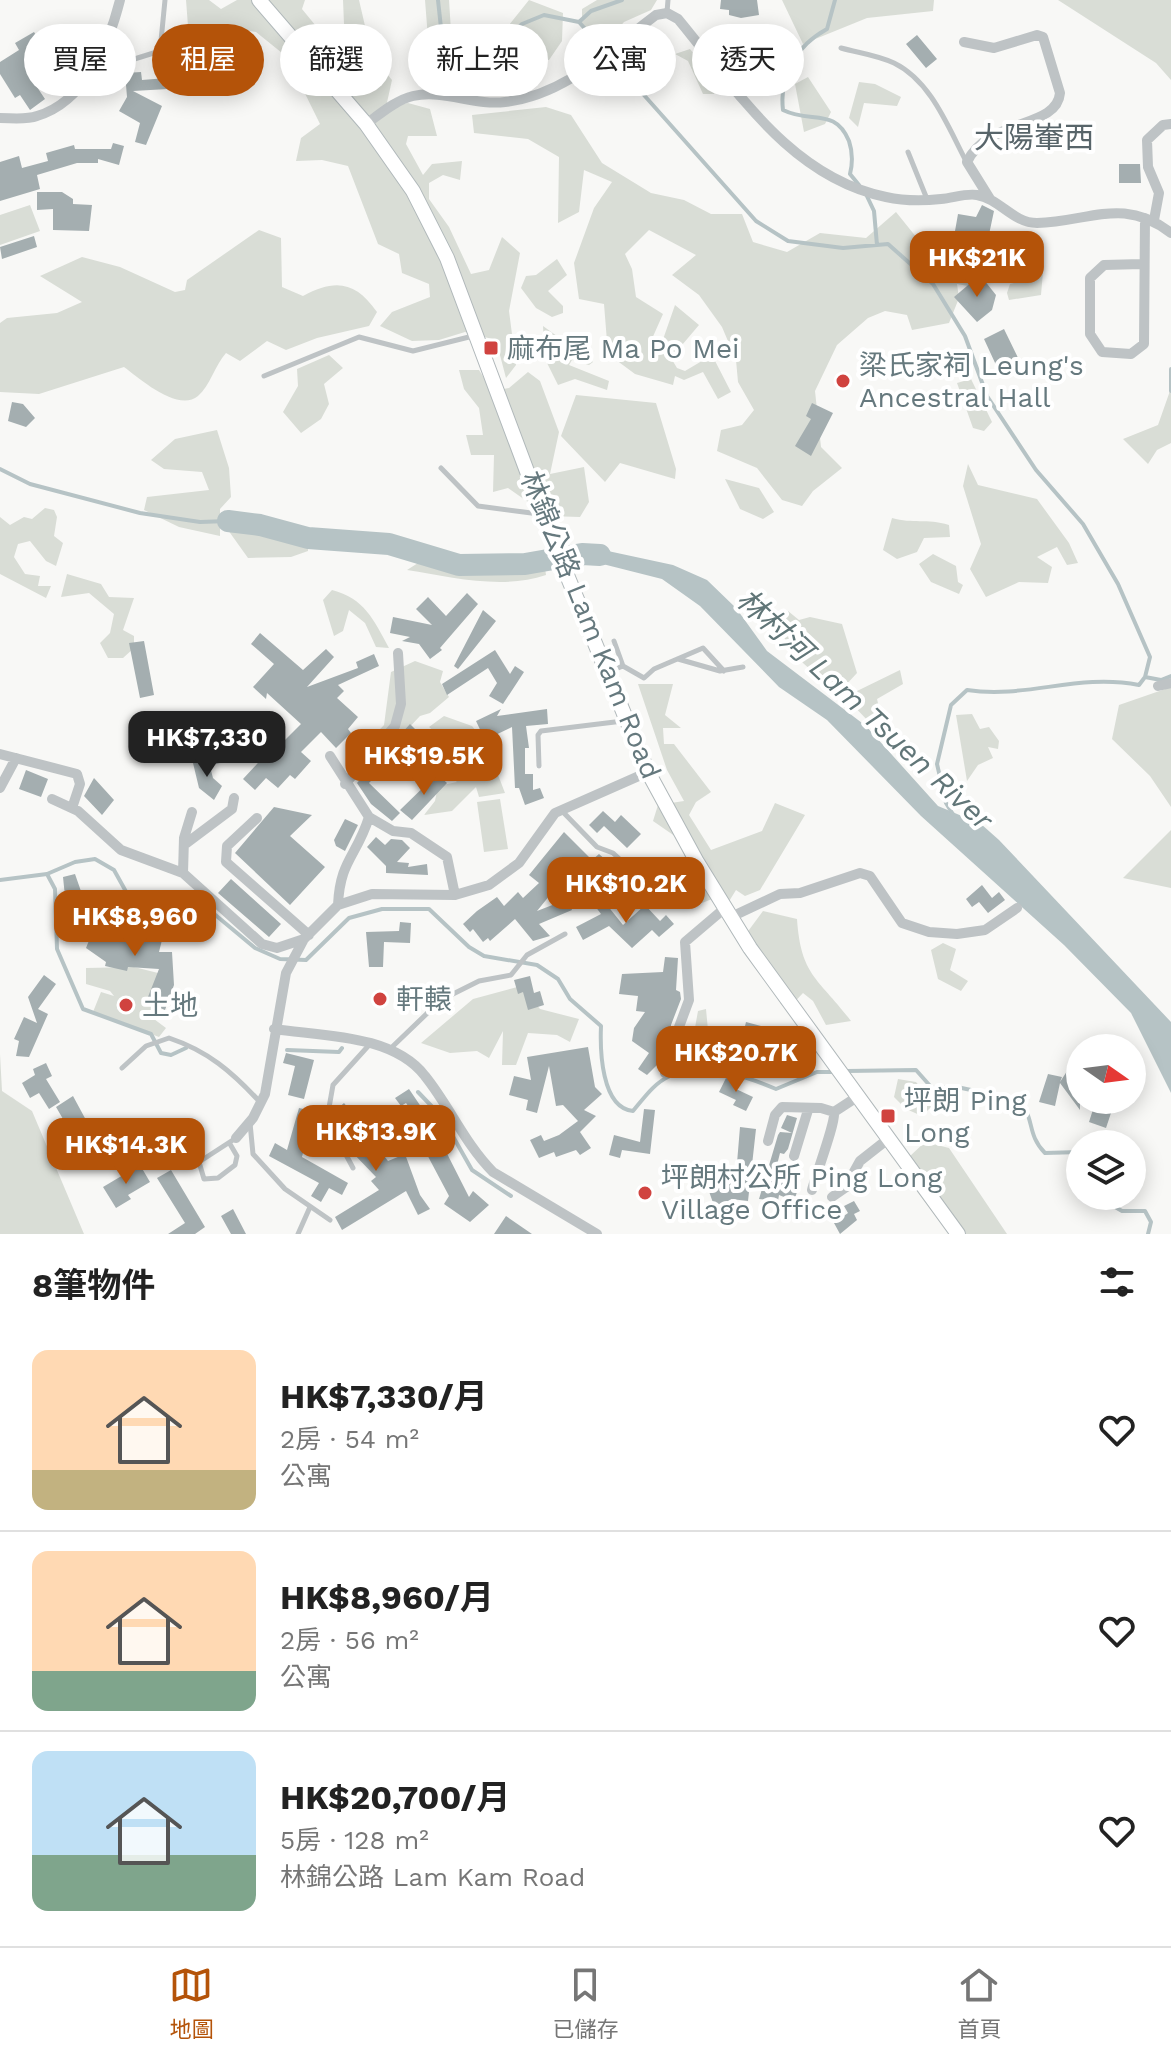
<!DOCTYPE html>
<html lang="zh-TW">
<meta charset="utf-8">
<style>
body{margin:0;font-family:"Work Sans","Noto Sans TC",sans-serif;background:#f2f2f2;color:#222;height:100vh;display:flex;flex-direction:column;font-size:30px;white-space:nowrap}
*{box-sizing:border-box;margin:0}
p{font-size:26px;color:#767676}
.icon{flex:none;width:44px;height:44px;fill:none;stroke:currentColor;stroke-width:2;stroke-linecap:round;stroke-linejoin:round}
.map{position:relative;height:1234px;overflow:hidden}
.sheet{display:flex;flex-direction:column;background:#fff;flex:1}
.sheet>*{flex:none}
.guide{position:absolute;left:24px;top:24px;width:1124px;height:72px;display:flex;gap:16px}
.needle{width:52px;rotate:104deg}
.controls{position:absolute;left:1066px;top:1034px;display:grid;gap:16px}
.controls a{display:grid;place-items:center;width:80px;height:80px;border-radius:50%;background:#fff;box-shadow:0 4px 20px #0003;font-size:40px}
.price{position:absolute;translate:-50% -68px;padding:0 18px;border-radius:16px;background:#b45309;color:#fff;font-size:26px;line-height:52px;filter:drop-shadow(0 2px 4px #0008)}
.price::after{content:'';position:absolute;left:50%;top:48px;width:24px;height:18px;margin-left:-12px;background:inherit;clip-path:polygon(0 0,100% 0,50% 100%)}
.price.on{background:#222;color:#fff}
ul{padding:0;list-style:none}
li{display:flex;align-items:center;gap:24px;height:200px;padding:0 32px}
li+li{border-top:2px solid #e0e0e0}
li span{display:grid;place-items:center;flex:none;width:224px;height:160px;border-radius:16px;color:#555}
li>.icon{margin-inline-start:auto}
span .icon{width:96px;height:96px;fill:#fffc;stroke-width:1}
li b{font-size:34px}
h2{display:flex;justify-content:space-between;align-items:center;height:96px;padding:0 32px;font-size:34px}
.chip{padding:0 28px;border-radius:36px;background:#fff;box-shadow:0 4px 20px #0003;font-size:28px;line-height:72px}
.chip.on{background:#b45309;color:#fff}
.tab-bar{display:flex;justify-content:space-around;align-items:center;height:112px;border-top:2px solid #e0e0e0;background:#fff;font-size:22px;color:#767676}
.tab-bar a{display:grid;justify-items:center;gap:4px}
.tab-bar .on{color:#b45309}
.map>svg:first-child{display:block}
.green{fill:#d9ddd6}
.water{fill:#b6c3c5}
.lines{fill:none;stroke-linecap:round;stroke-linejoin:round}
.stream{stroke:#b6c3c5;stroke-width:4}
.river{stroke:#b6c3c5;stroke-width:22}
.building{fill:#a4aeb0}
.secondary-casing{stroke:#b0b8ba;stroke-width:16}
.lane{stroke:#bec3c5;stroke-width:5}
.street{stroke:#bec3c5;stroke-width:10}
.secondary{stroke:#fff;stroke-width:14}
.poi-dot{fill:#d0433f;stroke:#fff;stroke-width:3}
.labels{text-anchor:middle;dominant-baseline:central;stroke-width:8;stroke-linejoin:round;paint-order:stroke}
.poi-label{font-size:28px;fill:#66797e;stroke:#fff;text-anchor:start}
.street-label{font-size:28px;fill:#66797e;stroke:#fff}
.neighbourhood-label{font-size:30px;fill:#58656a;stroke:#fff}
.water-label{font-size:30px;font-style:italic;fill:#617678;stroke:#fff}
</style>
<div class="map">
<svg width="1171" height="1234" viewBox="0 0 1171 1234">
<rect width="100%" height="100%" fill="#f8f8f6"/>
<path class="green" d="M186,0H209L221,9L237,0H305L302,9L320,31L335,34L344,24L343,0H359L372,56L392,80L386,107L408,103L430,109L437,136H408L406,144L423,175L432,164L462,161L460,180L443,175L429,183V199L449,227L471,274L489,270L502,237L520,253L509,311L516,365L506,378L496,340L465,332L439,340L412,341L380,326L392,312L430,297L429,284L402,273L399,254L378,244L348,166L322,160L296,161L301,138L320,124L287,57L256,32L223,27L212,66L192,85L181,57L188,26Z
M425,0H449L453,62L457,71L472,70L476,49L493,45L529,0L563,13L562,41L549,60C499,54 500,48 476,94L450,93L430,64Z
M597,0H657L651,10L624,22L606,42L582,48V9Z
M782,0H934L933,11L867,18L803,44Z
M1058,0H1171V80L1156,63Z
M690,49L720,86L714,94H703L688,61L675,54Z
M808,77L831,112L825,124L804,132L795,84Z
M859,82L875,84L901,97L897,106L864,103L858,127L849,118Z
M546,107L571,115L602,163L651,193L684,200L711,214H742L753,242L787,252L820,233L866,238L896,212L921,243L950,254L994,279L979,288L957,284L959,298L949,323L912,330L907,315L885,311L868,318L837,345L815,391L821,447L842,468L813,491L802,506L782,500L757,468L717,451L721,430L742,425L754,410L738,382L736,360L722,327L699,295L672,275L696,255L649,230L625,254L632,269L636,297L663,314L651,341L660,348L675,305L699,325L671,358L677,368L685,371L712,355L731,392L718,399L703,372L684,380L675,376L673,385L635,374L608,354L604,304L579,299L574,263L594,208L612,182L584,170L579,212L558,223L559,157L528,139L474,133L472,115Z
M30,205L40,231L0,245V215Z
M259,230L281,238L282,287L303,296C336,278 356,282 377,312L369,326L317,338L286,350L267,341L240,361L226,353C215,365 210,386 198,396C178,413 139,378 124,367L39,394L0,392V323L7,318L57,313L82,302L40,276L82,257L120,267L175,292L185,290L187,280Z
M557,259L567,275L548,291L563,306V313L552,317L536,308L521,288L526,276L536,275Z
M1029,271L1043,272L1041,295L1009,300L1007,293L1010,284L1026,280Z
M543,326L593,362L589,365L572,360L569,365L609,381L607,390L575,379L558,385L545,359Z
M329,355L343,368L324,384L329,404L321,419L301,433L283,412L298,386L297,369Z
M459,370H479L492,391L509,388L528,372L540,381L559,432L550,474L584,467L589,502L580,517L548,516L508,488L493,492L494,455H471L466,435H483L479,408L464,389Z
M971,379L992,422L984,431L973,428L957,383Z
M1171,388V443L1157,450L1148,464L1123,439L1158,425Z
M576,395L656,403L676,469L675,479L620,463L605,482L561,436Z
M217,430L229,468L231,497L220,509V536L179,527L144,510L147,497L209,490L202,472L164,469L151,460L175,439Z
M968,464L978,485L1037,499L1069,543L1078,563L1067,565L1057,547L1037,557L1052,567L1048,583L1019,582L986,597L970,569L981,544L963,486Z
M725,479L759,488L774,512L763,519L740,509Z
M45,508L54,510L57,517L54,536L63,543L56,566L46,561L30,541L18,544L14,557L25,574L40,576L38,586H51L46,598L0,574V517L10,525L24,517L32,519Z
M892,518C913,524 926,518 949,525L950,537L924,538L917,552L897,559L883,550Z
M228,530L285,535L308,543V551L291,557L248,558Z
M933,554L956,566L958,582L963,585L959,594L931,582L919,564Z
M418,563L443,571L545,568L546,575C502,590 451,577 407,570Z
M67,574L101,584L109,597L134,598L123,630L134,636V648L123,658H108L100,643L110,633L114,614L89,593L61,597Z
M332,590C364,598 374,620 389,648L376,647L365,623L349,610L343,631L334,636L323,600Z
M788,611L799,620L810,617L842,624L857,673L844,687C814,673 796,664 782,633Z
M415,661L443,671L440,682L449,697L430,713L420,716L388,750L357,753L384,725L391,672Z
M900,670L903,684L877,699L881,716L870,723L848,700L855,692Z
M638,684H673L665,715L681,728H663L664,744H674L711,792L696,802L689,815L711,850L762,831L775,803L805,815L760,890L745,896L736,890L728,903L712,899L697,905L678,883L654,890L649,887L668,865L679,872L685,857L679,839L653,821L658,805L684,801L667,770Z
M1171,687V807L1150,776L1112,739L1119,705Z
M972,714L980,729L989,727L999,741L998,749L988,747L993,758L978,765L967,781L956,715Z
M444,716L472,726L500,761L495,767L505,793L479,797L476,787L452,811L424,815L435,801L438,786L457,782L447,773L463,766L440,741L442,738L429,727Z
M500,799L508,849L484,852L477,802Z
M1171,830V888L1123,878Z
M763,911L797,919C801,977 819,978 851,1021L826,1025L813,1001L803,993L787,1010L780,1003L781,986L763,978L746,934Z
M943,943L956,949L950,970L968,981L961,991L938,979L931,950Z
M134,967L162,974L158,1014L154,1019L166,1028L159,1037L93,1012L101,992L114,996L110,991L86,984V968Z
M521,986L540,1009L579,1019L570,1042L557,1035L528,1033L516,1065H502L503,1031L489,1058L477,1051L450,1053L421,1043L473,999Z
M706,1009L710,1051L743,1065L732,1068L712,1061L705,1067L688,1066L698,1011Z
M0,1054L2,1091L32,1111L84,1234H0Z
M898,1079L916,1082L934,1104L922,1116L906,1109L894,1097Z
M925,1142L949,1148L1007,1234H949L916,1190L909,1157Z"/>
<path class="water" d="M580,545L673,565L707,580L736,608L767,651L866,726L938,806L981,824L999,840L1171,1022V1093L1131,1013L1064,945L921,816L827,720L779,687L700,606L662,579L571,556V548Z"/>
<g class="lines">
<path class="stream" d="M438,0L442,37L467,60L499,48L522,24L544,15L579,22L756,221L788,241L843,248L888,244L933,284L965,336L987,396L1036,470L1083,524L1118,584L1150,657L1145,677L1139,685C1077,673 1027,699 967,690L951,705L937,764L946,803L954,816
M835,0L827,29C796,46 779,75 783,110C811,124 835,107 849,141C853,153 853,162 850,174L859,185
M579,22L591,11L622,0
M865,192L874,211L877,245
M1171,369V391
M0,469L30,484L140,513L200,522L228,521
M1145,677L1161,680L1171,676
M47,874L55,889L57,949L83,1009L151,1034L161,1053L171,1055L186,1048
M0,880L47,874L75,862L95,859L114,870L129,897L138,903L180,897L201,903L255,948L280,959L306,960L349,918L382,909H429L469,947L484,956L537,965L558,979L570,999L601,1026C600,1049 601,1108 633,1111C644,1098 654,1083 670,1076C701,1061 746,1076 776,1089L817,1072H834
M287,1050L339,1052L342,1048
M847,1071L916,1070L932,1088L957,1087L985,1093L1002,1105L1017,1102C1036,1114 1025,1133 1045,1153L1080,1152
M418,1092L442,1117L472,1170L511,1196
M1109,1196L1110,1204L1122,1211H1145L1151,1222L1148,1234"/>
<path class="river" d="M228,521L260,525L308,538L389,544L459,565L525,564L582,554L600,555"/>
</g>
<path class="building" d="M721,0H757L759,15L741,18L729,15V10L720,9Z
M34,32L40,42L52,36L57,48L40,56L52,71L35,84L45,99L30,110L20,95L15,98L0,74V62L19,50L15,43Z
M917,35L937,59L926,68L906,44Z
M141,72L142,80L167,78L168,89L133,91L162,106L146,145L135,142L140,123L119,111L127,97L125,73Z
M113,143L124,146L119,165L98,159V163H77L37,175L40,189L0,201V162L19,156L22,168L48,161L46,153L74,145L75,149H111Z
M1119,164H1140L1141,183H1119Z
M37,192H62L73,199V204L92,205L89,231L53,230V209L37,210Z
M982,205L994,211L987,244L973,242L974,234L955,231L958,214L976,217Z
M34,236L37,247L2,259L0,247Z
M980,275L996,295L992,310L977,322L954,297Z
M1004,329L1023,368L1002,378L984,339Z
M12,402L23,404L35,418L26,427L8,421Z
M812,403L833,413L811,456L795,446L811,419L806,416Z
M467,593L478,604L440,648L442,650L430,659L419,644L402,641L410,637L390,633L393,617L432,625L416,609L428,597L446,616Z
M483,610L496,621L458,669L454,666Z
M260,633L303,670L326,649L334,657L307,687L358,668L356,662L374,654L379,666L338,685L344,691L337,698L358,717L348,729L351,733L336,748L321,732L301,752L311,761L295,779L290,775L278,788L266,778L255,790L243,779L270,750L216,764L212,748L277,734L280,745L301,724L267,693L266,699L253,687L274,664L251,644Z
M144,641L154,695L140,698L129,643Z
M495,650L510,674L515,666L524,672L503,704L489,696L497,683L488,668L447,695L442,684Z
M501,709L497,716L547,709L548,724L526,726L529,748H525V774H533V790L540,788L544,798L525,805L519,788H515L512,727L485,740L476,721Z
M410,724L418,732L369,783L400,813L392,821L371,804L357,783Z
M208,759L213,778L222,786L214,800L199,788L193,763Z
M26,770L48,779L41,797L19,789Z
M437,774L447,783L412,820L400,810Z
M94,778L114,800L102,815L84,796Z
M274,807L312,815L290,836L325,867L290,905L235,853Z
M603,811L615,822L621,815L641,834L627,848L604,826L597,833L589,825Z
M345,819L358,825L345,851L336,846L334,840Z
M564,832L592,860L599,854L607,861L593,876L582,865L576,872L572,868L537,911L568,899L572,910L539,924L550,936L533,941L515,919L490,941L488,938L483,942L473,929L470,932L463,924L477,911L497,897L504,906L518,892L523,898L539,883L529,875Z
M376,837L385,845L391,839L402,840L410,848L397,862L409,863L408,867L427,864L428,875L386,873V866L367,847Z
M75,874L91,920L68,926L63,877Z
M231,879L281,924L269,937L218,893Z
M982,885L992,898L999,892L1005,900L988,913L979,902L972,907L966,899Z
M603,900L623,925L645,905L660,921L666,915L674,924L659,937L652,930L632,948L609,926L583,940L576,927L601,914L595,906Z
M98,918L114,922L111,931L150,942L153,930L164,932L159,952H172L174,985L165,1010L146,1002L159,969L128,967L127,971L105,966L106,962L86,948Z
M400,922L411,923L410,943L384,942L383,967H369L366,932L399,931Z
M665,957L678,958L676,990L680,992L681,999L671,1025L670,1052L647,1075L638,1069L649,1053L632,1041L634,1028L645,1012L636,1011L638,996L619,994L622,974L663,972Z
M44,975L56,984L38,1009L48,1014L29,1057L16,1056L19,1041L14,1039L24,1017L37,1023L28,997Z
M530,976L534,993L540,991L544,1005L528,1010L523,992L518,994L514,980Z
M746,1022L761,1026L752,1062L737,1059Z
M588,1047L595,1087L602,1094L584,1110L596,1116L580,1132L591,1148L580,1155L576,1150L556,1157L554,1152L539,1158L530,1140L541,1135L544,1141L559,1135L578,1121L563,1105L556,1106L549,1066L537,1113L526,1110L528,1100L509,1095L514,1076L531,1080L527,1057Z
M1080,1051V1110L1060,1083L1055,1106L1039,1102L1048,1074L1062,1077L1060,1082Z
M286,1053L314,1060L304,1099L288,1095L295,1066L283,1063Z
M46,1063L52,1076L46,1079L60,1102L49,1109L39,1093L30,1098L22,1083L35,1075L33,1069Z
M726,1078L739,1084L736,1089L753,1097L746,1111L733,1105L736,1100L719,1092Z
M409,1089L430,1120L469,1197L473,1191L489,1205L470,1222L444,1204L449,1196L414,1130L412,1126L419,1122L406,1103L401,1106L395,1098Z
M73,1096L100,1146L84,1155L56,1107Z
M1096,1100H1110L1113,1107L1106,1128L1089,1122Z
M344,1103L360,1123L356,1126L379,1154L381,1152L388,1161L405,1154L420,1195L430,1209L418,1215L406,1191L342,1230L335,1217L379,1190L371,1181L376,1177L350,1150L344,1140L347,1138L333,1118L334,1112Z
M299,1108L313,1111L302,1157L348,1183L342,1195L329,1188L321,1202L311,1196L319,1183L269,1156L275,1143L287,1150Z
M644,1109L655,1110L650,1154L622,1150L620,1158L609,1155L614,1135L640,1142Z
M787,1115L797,1118L788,1149L784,1154L780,1153L775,1173L797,1180L795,1183L801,1180L794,1201L779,1195L778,1201L759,1199L778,1135L780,1132L792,1133L781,1128Z
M740,1127L756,1129L748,1201L731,1199L735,1224L722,1228L706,1183L736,1175Z
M140,1165L150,1182L128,1195L131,1199L116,1208L103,1187Z
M171,1170L205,1227L195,1234H168L185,1223L157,1178Z
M854,1201L860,1211L854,1214L857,1220L840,1234L834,1223L848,1213L844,1206Z
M233,1209L246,1234H231L221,1216Z
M506,1216L532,1234H494Z"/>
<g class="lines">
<g class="secondary-casing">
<path id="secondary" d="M259,0L366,124L413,191L447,258L555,546L648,772L697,862L750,948L958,1234"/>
</g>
<path class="lane" d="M667,12L668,0
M841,48C859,53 877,55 894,63C931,81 948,127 966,161
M96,63L112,66L160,51L165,0
M908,152L927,199
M264,376L359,337L413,351L473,336
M441,468L478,506L539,514
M614,641L623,666
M678,659L720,671L743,667
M608,672L623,666L644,678L654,669L703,648L724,671
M539,766L538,735L541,731L623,721
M562,811L597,847L613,853L626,865
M390,1049L441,1000L479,981L511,975L527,955L565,934
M122,1068L146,1046L169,1038C208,1051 232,1072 259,1101
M250,1123L253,1154L285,1189L330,1220
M230,1144L237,1156L235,1165L218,1178L204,1179L199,1162L236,1138
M353,1168L327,1119L333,1085L370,1044
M298,1234L310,1207"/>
<path class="street" d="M964,42L994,48L1037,35L1043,37L1060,93C1057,129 988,118 967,162L990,199
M0,118C12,118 26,120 37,116C85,102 109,44 120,0
M366,124C380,114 396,100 413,96C443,89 475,106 505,102C566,95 609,50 656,15L667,13L678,19C737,90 790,177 886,197C904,201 923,201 941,199C953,198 966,193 977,195C1000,199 1013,223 1037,223C1089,222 1123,196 1171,233
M1154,220L1159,193L1148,167L1147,140L1163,125L1171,124
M1142,264L1104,265L1090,278V334L1102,352L1131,354L1144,344L1145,218
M1158,686L1171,683
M0,754L77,774L80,784L72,808
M330,756L369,817L393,831L411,833L447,857L455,895
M345,784L395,726L401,704L398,653
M0,788L16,758
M52,799L78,811L121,850L183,873L262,944L277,948L304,939
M257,818L227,846L226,862L309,935
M184,845L232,809L234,798
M183,873L184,838L192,812
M338,905C340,860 357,856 369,817
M731,917L780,894L800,893L860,873L870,876L902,923L929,932L957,934L985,930L1017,908
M274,1029C321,1036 393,1034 425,1076C450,1107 465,1144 493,1172L597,1234
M665,1073L678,1057L679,1027L689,1000L685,942L725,908
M834,1112L857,1097
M236,1138L253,1118L265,1094L286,973L304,939L338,905L372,894L455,895L489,885L519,863L555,813L648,772
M768,1141L775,1115L782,1107L821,1108L834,1112
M794,1156L808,1110
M812,1190C816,1174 836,1122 834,1112
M832,1197L845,1188L860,1161L888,1139"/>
<use href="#secondary" class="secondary"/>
</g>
<g class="poi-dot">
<rect x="483" y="340" width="16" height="16" rx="4"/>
<circle cx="843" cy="381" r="8"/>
<circle cx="380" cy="999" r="8"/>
<circle cx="126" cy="1005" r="8"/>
<rect x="880" y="1108" width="16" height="16" rx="4"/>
<circle cx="645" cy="1193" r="8"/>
</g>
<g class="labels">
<g class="poi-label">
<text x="507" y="348">麻布尾 Ma Po Mei</text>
<text x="859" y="365">梁氏家祠 Leung's<tspan x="859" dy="32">Ancestral Hall</tspan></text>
<text x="396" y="999">軒轅</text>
<text x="142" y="1005">土地</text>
<text x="904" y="1100">坪朗 Ping<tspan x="904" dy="32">Long</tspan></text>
<text x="661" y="1177">坪朗村公所 Ping Long<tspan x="661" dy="32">Village Office</tspan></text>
</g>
<g class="street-label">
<text transform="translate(591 625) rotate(68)">林錦公路 Lam Kam Road</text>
</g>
<g class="neighbourhood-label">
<text x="1034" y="137">大陽輋西</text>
</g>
<g class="water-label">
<text transform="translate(865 709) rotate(43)">林村河 Lam Tsuen River</text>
</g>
</g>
</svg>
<div class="controls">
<a><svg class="needle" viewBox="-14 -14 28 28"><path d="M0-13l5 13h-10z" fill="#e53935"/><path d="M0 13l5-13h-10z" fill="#767676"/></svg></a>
<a><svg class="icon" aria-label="layers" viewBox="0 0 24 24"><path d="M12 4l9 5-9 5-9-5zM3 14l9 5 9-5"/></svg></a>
</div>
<b class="price" style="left:977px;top:299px">HK$21K</b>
<b class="price on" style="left:207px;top:779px">HK$7,330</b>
<b class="price" style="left:424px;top:797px">HK$19.5K</b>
<b class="price" style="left:626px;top:925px">HK$10.2K</b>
<b class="price" style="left:135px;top:958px">HK$8,960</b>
<b class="price" style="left:736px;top:1094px">HK$20.7K</b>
<b class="price" style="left:376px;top:1173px">HK$13.9K</b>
<b class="price" style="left:126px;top:1186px">HK$14.3K</b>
<div class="guide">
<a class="chip">買屋</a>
<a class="chip on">租屋</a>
<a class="chip">篩選</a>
<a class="chip">新上架</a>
<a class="chip">公寓</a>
<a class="chip">透天</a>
</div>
</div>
<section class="sheet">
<h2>8筆物件<svg class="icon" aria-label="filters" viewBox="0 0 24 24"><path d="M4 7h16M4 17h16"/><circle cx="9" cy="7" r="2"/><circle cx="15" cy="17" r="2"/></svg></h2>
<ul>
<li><span style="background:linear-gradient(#ffd9b3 75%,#c2b280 0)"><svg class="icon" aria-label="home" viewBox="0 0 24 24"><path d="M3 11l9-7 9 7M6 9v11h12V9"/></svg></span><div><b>HK$7,330/月</b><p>2房 · 54 m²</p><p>公寓</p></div><svg class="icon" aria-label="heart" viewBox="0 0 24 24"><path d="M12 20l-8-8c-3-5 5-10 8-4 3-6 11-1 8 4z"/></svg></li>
<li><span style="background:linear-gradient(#ffd9b3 75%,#7fa58c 0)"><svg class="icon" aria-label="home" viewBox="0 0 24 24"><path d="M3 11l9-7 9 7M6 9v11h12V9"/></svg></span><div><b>HK$8,960/月</b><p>2房 · 56 m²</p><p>公寓</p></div><svg class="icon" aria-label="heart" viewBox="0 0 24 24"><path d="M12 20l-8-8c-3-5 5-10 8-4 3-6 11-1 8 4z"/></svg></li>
<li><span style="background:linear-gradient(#bfe0f5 65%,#7fa58c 0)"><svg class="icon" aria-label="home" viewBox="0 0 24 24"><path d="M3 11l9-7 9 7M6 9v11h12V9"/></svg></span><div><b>HK$20,700/月</b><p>5房 · 128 m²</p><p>林錦公路 Lam Kam Road</p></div><svg class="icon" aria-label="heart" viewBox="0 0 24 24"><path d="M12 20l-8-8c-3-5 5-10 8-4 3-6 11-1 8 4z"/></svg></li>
</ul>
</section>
<nav class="tab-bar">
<a class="on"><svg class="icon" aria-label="map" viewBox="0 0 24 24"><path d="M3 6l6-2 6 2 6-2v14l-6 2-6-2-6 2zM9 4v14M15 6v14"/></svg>地圖</a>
<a><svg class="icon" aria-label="saved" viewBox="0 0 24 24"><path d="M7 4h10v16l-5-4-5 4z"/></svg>已儲存</a>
<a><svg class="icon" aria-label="home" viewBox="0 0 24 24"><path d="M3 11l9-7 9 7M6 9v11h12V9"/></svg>首頁</a>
</nav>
